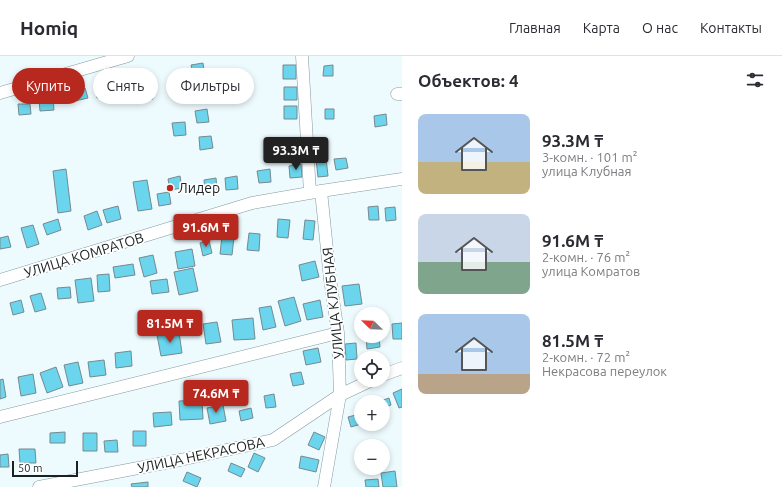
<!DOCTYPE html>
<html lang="ru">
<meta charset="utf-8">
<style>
body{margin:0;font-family:Ubuntu,sans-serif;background:#f2f2f3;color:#2b2b33;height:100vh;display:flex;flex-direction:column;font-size:15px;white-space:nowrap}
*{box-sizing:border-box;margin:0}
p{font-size:13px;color:#7c7c81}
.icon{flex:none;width:22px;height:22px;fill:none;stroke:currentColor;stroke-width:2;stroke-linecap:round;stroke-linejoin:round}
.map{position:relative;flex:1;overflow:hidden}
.sheet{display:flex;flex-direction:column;background:#fff;width:380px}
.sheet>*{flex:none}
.top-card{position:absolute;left:12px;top:12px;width:330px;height:36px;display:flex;gap:8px}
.needle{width:26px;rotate:293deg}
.tools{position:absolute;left:354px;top:251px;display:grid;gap:8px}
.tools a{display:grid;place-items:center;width:36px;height:36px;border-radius:50%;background:#fff;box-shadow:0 2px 6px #0003;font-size:20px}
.scale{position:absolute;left:12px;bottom:10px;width:66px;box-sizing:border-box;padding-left:4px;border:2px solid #192123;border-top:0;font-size:11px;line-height:14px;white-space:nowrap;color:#192123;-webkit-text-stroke:3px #fff;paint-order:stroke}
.price{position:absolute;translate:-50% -34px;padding:0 9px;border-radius:4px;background:#b7291e;color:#fff;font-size:13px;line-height:26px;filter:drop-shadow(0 1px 2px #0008)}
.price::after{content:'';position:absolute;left:50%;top:24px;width:12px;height:9px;margin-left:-6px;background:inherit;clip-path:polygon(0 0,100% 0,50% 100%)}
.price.selected{background:#222;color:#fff}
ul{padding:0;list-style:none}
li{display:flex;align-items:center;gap:12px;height:100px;padding:0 16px}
li span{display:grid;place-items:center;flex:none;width:112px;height:80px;border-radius:8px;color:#555}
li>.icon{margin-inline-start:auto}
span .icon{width:48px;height:48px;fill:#fffc;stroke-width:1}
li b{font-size:17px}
h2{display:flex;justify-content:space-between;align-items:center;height:48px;padding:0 16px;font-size:17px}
.tag{padding:0 14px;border-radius:18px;background:#fff;box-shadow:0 2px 6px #0003;font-size:14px;line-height:36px}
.tag.selected{background:#b7291e;color:#fff}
header{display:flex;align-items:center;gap:24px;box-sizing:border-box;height:56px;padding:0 20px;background:#fff;border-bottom:1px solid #e1e1e2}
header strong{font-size:19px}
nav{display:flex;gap:22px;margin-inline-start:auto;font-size:14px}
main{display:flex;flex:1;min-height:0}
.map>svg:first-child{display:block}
.building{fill:#6ad5ec;stroke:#758a8f}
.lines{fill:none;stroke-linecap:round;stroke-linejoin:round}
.minor-casing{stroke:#859a9f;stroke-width:13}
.minor{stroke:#fff;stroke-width:12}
.poi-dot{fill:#b7291e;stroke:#fff;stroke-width:1.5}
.labels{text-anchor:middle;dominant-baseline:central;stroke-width:3.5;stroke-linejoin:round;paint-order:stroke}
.poi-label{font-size:14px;fill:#192123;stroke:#fff;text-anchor:start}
.street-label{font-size:14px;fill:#192123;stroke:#fff}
</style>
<header>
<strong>Homiq</strong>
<nav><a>Главная</a><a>Карта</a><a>О нас</a><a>Контакты</a></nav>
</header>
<main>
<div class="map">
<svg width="402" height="431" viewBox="0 0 402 431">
<rect width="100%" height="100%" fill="#edfafe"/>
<path class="building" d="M203,7L205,21L194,23L191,9Z
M283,9H296V23H283Z
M333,9V20H323L324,10Z
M124,21L129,38L117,41L112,24Z
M105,25L108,40L97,42L95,27Z
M149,28L153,43L136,47L133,32Z
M284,31H297V44H284Z
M85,32L88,42L75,45L73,35Z
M53,42L54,54L40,55L39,43Z
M18,48H30L31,58L19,59Z
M284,50H297V63H284Z
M207,53L209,66L197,67L195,55Z
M325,53H334V63H325Z
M386,58L387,69L375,71L374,60Z
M185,66L186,79L174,80L172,67Z
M211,80L213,92L200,94L199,81Z
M326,102L328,120L318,121L316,103Z
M346,102L348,112L336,114L334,103Z
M301,108L302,121L290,122L289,110Z
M66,113L71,155L58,157L53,115Z
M270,113L271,126L259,127L257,115Z
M180,120L182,132L170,134L168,123Z
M237,120L238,133L226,134L225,122Z
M216,122L217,135L205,136L204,124Z
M147,124L152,153L138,155L133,126Z
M169,136L171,148L159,150L157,138Z
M118,150L121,163L107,167L103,154Z
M378,150L379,164H369L368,151Z
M395,151L396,164L386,165L385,152Z
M97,155L102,169L88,174L84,160Z
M58,163L61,174L47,179L43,168Z
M278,163L290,164L288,182L277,181Z
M305,164L315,165L313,184L303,183Z
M33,169L39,188L27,192L21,172Z
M249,177L260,178L259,195L247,194Z
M8,180L11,191L0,193V182Z
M222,180L234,181L232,199L220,198Z
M209,185L212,197L203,200L200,187Z
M192,193L195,210L178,213L175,196Z
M153,199L157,217L144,221L139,202Z
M315,205L319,221L302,225L299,209Z
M133,208L135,219L115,222L113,211Z
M193,212L198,235L179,239L174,216Z
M109,218L110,235L98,236L97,219Z
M91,222L94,245L78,247L75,224Z
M167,223L169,236L152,238L150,225Z
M359,228L362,248L345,250L342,230Z
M70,231L71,242L58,243L57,232Z
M41,237L46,253L35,256L30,240Z
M294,241L301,265L285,270L278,245Z
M21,244L24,256L13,259L10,247Z
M320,244L323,261L307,264L303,248Z
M271,250L276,271L263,274L259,252Z
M253,262L255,283L234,284L232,264Z
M217,266L221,286L206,288L203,268Z
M402,267V283H393L392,268Z
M179,276L182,297L161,300L157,279Z
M366,280H379L380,291L367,293Z
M356,287L357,303L346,304L345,288Z
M318,292L321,306L306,309L303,295Z
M131,295L132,310L116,312L115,297Z
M104,304L106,319L90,321L88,306Z
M78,306L83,327L69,330L64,309Z
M56,311L63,331L47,337L40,317Z
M301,316L304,328L293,330L290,318Z
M33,318L36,337L21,340L18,321Z
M3,323L6,341L0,343V324Z
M402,333V351L399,352L393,337Z
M274,338L276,351L266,352L264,340Z
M389,342L391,349L383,352V346H378Z
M202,344L203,363L180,364L179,345Z
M223,349L226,365L210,368L207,352Z
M251,352L253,362L241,365L239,355Z
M171,356L172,369L154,371L153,357Z
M360,358L361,368L351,371L348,361Z
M133,375H146V390H133Z
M65,376V387H50V377Z
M314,376L325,381L319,394L308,389Z
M83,377H97V395H83Z
M117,384L118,396H105L104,385Z
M19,393H35L36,407H20Z
M254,397L265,402L258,416L248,411Z
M8,398L9,411H0V399Z
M301,400L319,404L316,416L299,412Z
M231,407L245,413L241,421L228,415Z
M395,415L397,431H383L381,417Z
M187,416L201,422L197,431L183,425Z
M378,423L379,431H366L365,424Z
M148,426V431H132L131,428Z"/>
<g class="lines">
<g class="minor-casing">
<path id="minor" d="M302,0L310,137
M0,37L128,0
M397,38H402
M321,135L330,223L338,277L340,339L324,431
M0,224L252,147L321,135L402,123
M383,319L402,312
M0,361L338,277
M39,431L180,404L273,384L340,339L372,324"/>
</g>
<use href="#minor" class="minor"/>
</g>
<circle class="poi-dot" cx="170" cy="132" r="4"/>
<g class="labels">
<g class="poi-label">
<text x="178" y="132">Лидер</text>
</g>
<g class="street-label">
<text transform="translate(84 199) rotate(-17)">УЛИЦА КОМРАТОВ</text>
<text transform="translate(333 247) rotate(-96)">УЛИЦА КЛУБНАЯ</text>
<text transform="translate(201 399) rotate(-12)">УЛИЦА НЕКРАСОВА</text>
</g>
</g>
</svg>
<div class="tools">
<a><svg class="needle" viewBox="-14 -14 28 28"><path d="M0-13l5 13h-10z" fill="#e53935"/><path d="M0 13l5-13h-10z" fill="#7c7c81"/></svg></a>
<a><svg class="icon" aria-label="locate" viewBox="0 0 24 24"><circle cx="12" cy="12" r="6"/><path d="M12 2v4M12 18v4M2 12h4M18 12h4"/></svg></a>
<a>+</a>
<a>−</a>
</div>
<div class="scale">50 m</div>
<b class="price selected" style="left:296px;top:115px">93.3M ₸</b>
<b class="price" style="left:206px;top:192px">91.6M ₸</b>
<b class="price" style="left:170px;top:288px">81.5M ₸</b>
<b class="price" style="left:216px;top:358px">74.6M ₸</b>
<div class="top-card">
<a class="tag selected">Купить</a>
<a class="tag">Снять</a>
<a class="tag">Фильтры</a>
</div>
</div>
<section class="sheet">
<h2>Объектов: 4<svg class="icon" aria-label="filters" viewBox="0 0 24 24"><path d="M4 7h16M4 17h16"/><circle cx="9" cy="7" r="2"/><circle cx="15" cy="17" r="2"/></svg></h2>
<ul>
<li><span style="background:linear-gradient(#a9c7e8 60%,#c2b280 0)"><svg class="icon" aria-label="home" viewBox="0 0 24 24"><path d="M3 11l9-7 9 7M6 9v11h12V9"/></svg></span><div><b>93.3M ₸</b><p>3-комн. · 101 m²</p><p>улица Клубная</p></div></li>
<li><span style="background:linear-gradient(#c9d6e8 60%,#7fa58c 0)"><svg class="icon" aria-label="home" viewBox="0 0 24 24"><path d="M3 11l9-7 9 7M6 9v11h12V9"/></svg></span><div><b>91.6M ₸</b><p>2-комн. · 76 m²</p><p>улица Комратов</p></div></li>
<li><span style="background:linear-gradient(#a9c7e8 75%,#b9a48a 0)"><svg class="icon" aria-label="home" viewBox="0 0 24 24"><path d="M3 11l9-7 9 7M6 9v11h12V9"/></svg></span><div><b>81.5M ₸</b><p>2-комн. · 72 m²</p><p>Некрасова переулок</p></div></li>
</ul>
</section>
</main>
